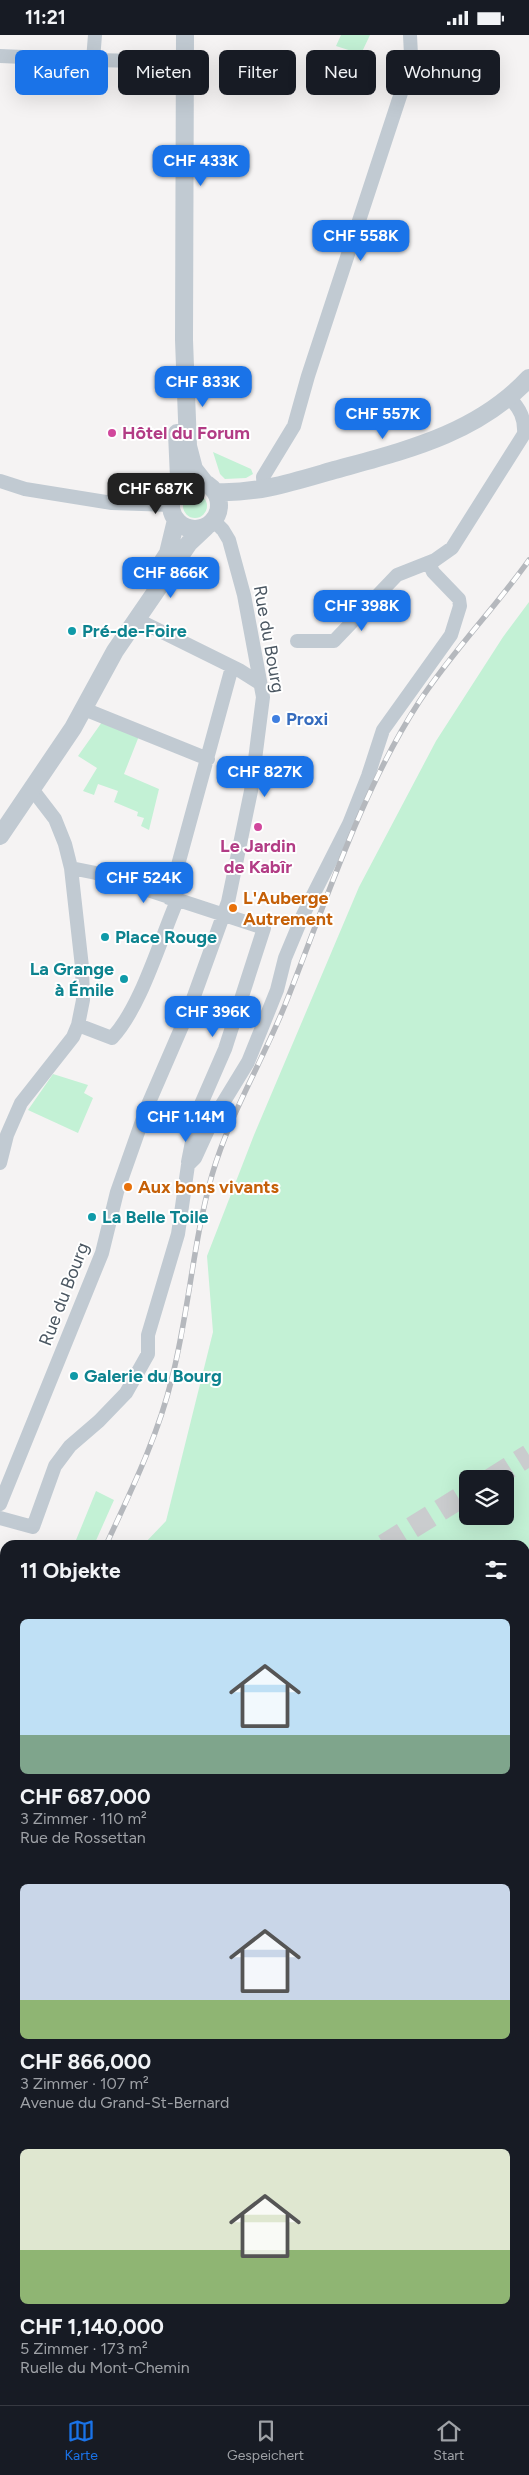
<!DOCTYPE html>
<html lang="de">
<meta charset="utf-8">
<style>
body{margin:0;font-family:Figtree,sans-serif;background:#20242c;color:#f1f3f6;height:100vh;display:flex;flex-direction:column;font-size:19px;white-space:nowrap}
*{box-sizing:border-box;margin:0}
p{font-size:16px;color:#9ea1a6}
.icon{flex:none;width:28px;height:28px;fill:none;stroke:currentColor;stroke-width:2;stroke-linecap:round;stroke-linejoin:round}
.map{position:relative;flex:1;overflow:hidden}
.side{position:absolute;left:0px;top:1505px;width:530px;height:865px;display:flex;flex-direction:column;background:#171b24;border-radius:15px 15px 0 0;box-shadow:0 5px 20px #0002}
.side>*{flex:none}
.banner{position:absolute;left:15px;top:15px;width:500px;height:45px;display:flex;gap:10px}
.tools{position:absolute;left:459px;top:1435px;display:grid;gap:10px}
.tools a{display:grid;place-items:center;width:55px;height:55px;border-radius:8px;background:#171b24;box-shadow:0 5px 20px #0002;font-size:25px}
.price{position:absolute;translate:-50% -42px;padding:0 11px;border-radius:10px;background:#1a73e8;color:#fff;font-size:16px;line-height:32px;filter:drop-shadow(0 1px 2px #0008)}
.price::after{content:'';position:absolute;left:50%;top:30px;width:15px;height:11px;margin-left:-8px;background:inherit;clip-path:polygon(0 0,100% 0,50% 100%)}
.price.current{background:#222;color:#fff}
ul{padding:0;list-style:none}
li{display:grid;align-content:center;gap:10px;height:265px;padding:0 20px}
li span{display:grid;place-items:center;height:155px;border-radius:8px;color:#555}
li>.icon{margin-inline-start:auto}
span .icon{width:90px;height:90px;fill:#fffc;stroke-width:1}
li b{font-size:21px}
h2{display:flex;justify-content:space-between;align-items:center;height:60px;padding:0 20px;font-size:21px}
.tag{padding:0 18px;border-radius:8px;background:#171b24;box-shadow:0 5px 20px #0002;font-size:18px;line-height:45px}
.tag.current{background:#1a73e8;color:#fff}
.status{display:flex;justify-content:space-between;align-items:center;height:35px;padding:0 25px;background:#171b24;direction:ltr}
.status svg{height:14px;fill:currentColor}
.dock{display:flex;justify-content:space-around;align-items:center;height:70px;border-top:1px solid #363941;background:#171b24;font-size:14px;color:#9ea1a6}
.dock a{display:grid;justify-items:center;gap:2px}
.dock .current{color:#1a73e8}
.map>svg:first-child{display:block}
.green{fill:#c3f1d5;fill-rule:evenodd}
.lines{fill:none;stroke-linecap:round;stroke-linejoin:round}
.trunk-tunnel{stroke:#caccce;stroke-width:22;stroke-dasharray:22 11;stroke-linecap:butt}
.minor{stroke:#c1cad2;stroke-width:14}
.tertiary{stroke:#c1cad2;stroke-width:18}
.rail-casing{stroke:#b5b8bd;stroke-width:5.5}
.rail{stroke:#fff;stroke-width:4;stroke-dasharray:11;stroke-linecap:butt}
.hotel-dot{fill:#d1479c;stroke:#fff;stroke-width:2}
.culture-dot{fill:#0f9aa8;stroke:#fff;stroke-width:2}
.shop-dot{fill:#3f7fe0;stroke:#fff;stroke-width:2}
.food-dot{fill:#e8710a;stroke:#fff;stroke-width:2}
.labels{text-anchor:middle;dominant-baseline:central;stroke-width:4;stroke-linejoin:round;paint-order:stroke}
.hotel-label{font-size:18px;font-weight:bold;fill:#b23c85;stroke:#fff;text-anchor:start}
.culture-label{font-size:18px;font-weight:bold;fill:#0d838f;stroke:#fff;text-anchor:start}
.street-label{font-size:18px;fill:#4a5661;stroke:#fff}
.shop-label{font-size:18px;font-weight:bold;fill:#366cbe;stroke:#fff;text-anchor:start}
.food-label{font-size:18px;font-weight:bold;fill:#c56008;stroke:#fff;text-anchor:start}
</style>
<div class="status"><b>11:21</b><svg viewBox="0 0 49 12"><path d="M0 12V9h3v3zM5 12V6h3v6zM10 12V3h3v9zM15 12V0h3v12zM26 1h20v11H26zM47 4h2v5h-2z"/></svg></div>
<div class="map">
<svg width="529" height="2370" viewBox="0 0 529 2370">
<rect width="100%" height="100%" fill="#f5f3f3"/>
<path class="green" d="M341,0H370L361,19L336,11Z
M213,417L251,434L253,439L246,443L225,444L220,439Z
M183 471a12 12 0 1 1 24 0a12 12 0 1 1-24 0Z
M529,567V2370H0V1776L5,1767V2365H525V1510H143L166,1486L213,1297L207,1221L254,1100L359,852L436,706L503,602ZM468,1444H505V1481H468Z
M102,687L139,701L124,739L159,754L149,795L141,791L144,783L137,781L138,777L114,767L118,756L98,749L94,760L83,756L97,733L78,721Z
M53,1039L88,1050L84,1058L93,1063L78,1098L28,1075Z
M96,1456L114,1465L94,1510H74Z
M5,1615V1712L0,1724V1627Z"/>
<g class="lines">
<path class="trunk-tunnel" d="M491,1444L529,1420
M384,1510L468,1458
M0,1663L5,1661"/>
<path class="minor" d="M0,21L93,25L185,27
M93,25L95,0
M0,446L25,454L112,468L171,470
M264,455L263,442L294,391L308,341L401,58L411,20L410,0
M138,585L239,635L258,647
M297,606H334L397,540L435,525L452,513L524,399C525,383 520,374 509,362
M84,674L208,724
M71,833L96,838L264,893L225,1014L198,1076L188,1127
M169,863L232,632
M78,990L112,1003C141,972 160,905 177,866
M0,1128L7,1100L21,1068L73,1002L78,990L83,965L82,932L71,833L65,809L55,784L32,754
M0,1469L102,1218L117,1157L147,1072L189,975L228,867L251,756L263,662L244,560L229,505L223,495L214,486
M0,1483L33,1492L55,1431L70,1411L99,1386L126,1358L148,1319V1300L178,1199L188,1130L195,1123L212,1086L248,1027L277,955L285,923L303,880L349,789L368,741L383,695L451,600L460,571L459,564L433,537L429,528"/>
<path class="tertiary" d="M185,0L184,305L188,411L194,434L205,448
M177,398L179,443L177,455
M171 470a24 24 0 1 1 48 0a24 24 0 1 1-48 0Z
M215,457C256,459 293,447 331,436C403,416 476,400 529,343
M152,543L168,518L176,485
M0,801L73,693L115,616L189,508L206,492
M525,1585L529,1580
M90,2370L92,2365"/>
<g class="rail-casing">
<path id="rail" d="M106,1510C131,1456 158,1401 172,1343C189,1276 193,1207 212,1140C229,1081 262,1027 285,970C325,870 360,758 419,667C452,617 494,574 529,525
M0,1745L5,1734"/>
</g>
<use href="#rail" class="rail"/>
</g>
<g class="hotel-dot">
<circle cx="112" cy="398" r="5"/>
<circle cx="258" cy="792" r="5"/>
</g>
<g class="culture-dot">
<circle cx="72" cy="596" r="5"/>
<circle cx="105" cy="902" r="5"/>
<circle cx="124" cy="944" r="5"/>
<circle cx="92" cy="1182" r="5"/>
<circle cx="74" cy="1341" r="5"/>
</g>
<circle class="shop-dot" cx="276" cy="684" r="5"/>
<g class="food-dot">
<circle cx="233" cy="873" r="5"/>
<circle cx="128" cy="1152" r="5"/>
</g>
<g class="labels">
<g class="hotel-label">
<text x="122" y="398">Hôtel du Forum</text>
<text x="258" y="811" text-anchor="middle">Le Jardin<tspan x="258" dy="21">de Kabîr</tspan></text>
</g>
<g class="culture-label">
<text x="82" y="596">Pré-de-Foire</text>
<text x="115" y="902">Place Rouge</text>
<text x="114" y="934" text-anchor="end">La Grange<tspan x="114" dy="21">à Émile</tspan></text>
<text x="102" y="1182">La Belle Toile</text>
<text x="84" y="1341">Galerie du Bourg</text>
</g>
<g class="street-label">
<text transform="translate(269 604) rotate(80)">Rue du Bourg</text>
<text transform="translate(64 1259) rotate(-69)">Rue du Bourg</text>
</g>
<g class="shop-label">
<text x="286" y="684">Proxi</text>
</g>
<g class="food-label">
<text x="243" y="863">L'Auberge<tspan x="243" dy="21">Autrement</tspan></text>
<text x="138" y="1152">Aux bons vivants</text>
</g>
</g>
</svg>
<div class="tools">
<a><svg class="icon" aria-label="layers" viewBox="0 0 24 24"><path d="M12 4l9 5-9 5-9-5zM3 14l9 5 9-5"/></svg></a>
</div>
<b class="price" style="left:201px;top:152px">CHF 433K</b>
<b class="price" style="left:361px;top:227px">CHF 558K</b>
<b class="price" style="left:203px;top:373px">CHF 833K</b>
<b class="price" style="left:383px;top:405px">CHF 557K</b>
<b class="price current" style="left:156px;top:480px">CHF 687K</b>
<b class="price" style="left:171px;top:564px">CHF 866K</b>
<b class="price" style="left:362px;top:597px">CHF 398K</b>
<b class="price" style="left:265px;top:763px">CHF 827K</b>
<b class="price" style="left:144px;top:869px">CHF 524K</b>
<b class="price" style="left:213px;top:1003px">CHF 396K</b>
<b class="price" style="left:186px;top:1108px">CHF 1.14M</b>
<div class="banner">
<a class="tag current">Kaufen</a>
<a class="tag">Mieten</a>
<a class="tag">Filter</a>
<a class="tag">Neu</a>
<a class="tag">Wohnung</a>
</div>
<section class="side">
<h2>11 Objekte<svg class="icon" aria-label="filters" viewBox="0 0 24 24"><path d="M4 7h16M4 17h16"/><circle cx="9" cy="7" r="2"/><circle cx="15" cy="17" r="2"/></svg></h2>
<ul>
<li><span style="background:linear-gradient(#bfe0f5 75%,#7fa58c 0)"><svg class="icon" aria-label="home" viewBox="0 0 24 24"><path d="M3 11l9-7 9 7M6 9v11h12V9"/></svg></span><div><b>CHF 687,000</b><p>3 Zimmer · 110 m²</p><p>Rue de Rossettan</p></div></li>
<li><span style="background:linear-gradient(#c9d6e8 75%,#8fb573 0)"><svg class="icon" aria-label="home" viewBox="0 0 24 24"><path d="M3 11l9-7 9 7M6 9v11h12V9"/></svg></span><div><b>CHF 866,000</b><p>3 Zimmer · 107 m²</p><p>Avenue du Grand-St-Bernard</p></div></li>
<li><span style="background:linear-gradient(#dfe7d0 65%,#8fb573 0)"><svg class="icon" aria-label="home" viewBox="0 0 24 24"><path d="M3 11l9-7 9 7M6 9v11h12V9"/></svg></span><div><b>CHF 1,140,000</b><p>5 Zimmer · 173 m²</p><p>Ruelle du Mont-Chemin</p></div></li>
</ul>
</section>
</div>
<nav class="dock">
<a class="current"><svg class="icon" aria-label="map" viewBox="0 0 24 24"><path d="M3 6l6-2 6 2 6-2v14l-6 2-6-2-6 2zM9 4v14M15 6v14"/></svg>Karte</a>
<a><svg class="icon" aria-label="saved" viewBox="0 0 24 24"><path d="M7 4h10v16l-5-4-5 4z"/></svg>Gespeichert</a>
<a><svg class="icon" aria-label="home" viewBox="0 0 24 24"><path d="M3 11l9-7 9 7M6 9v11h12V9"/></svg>Start</a>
</nav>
